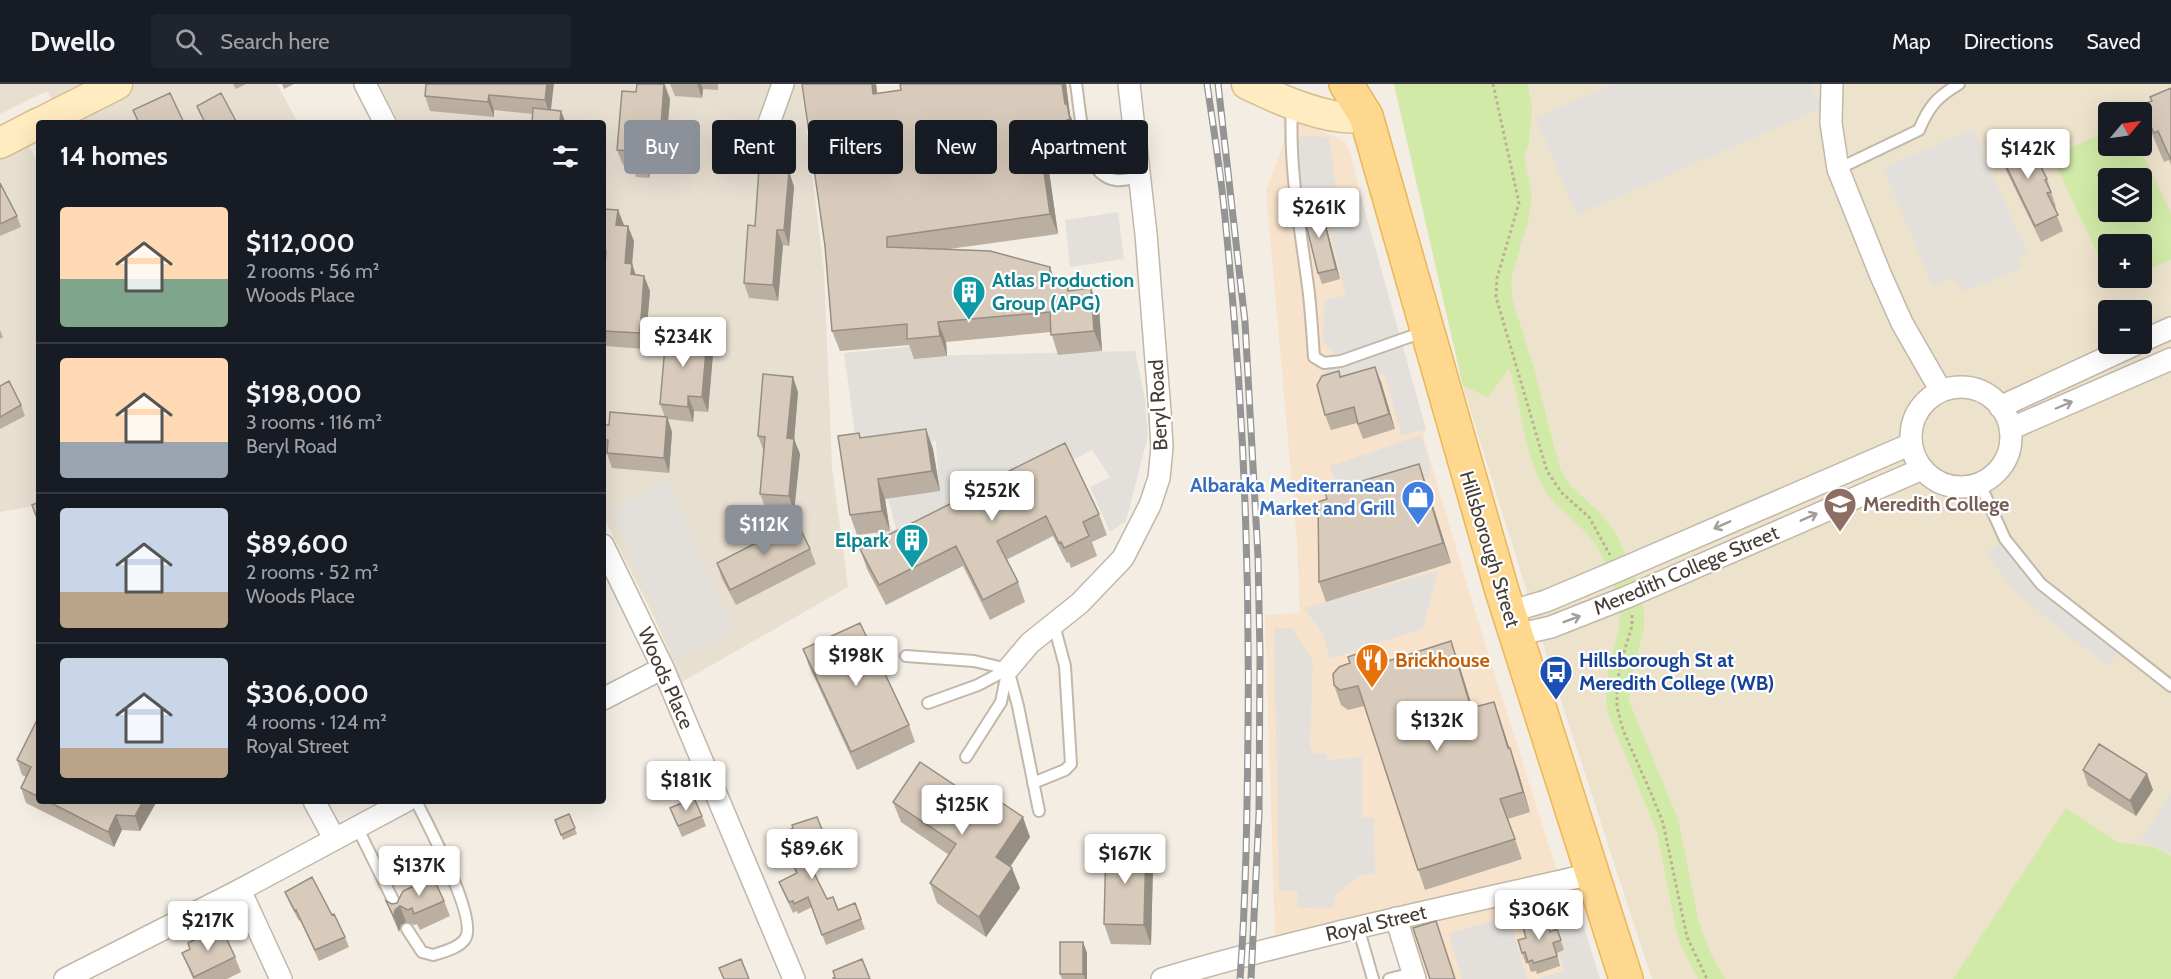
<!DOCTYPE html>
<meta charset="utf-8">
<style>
body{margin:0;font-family:Cabin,sans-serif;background:#20242c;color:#f1f3f6;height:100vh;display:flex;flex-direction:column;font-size:22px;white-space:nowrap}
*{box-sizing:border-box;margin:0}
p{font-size:20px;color:#9ea1a6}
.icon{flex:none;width:33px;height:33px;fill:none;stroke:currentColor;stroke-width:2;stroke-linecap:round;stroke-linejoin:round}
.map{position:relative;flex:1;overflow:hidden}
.details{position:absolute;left:36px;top:36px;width:570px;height:684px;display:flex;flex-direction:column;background:#171b24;border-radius:6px;box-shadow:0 6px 24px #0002}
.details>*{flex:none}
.hud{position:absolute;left:624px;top:36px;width:570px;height:54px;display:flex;gap:12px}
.needle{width:39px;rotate:61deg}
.tools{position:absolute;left:2098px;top:18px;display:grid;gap:12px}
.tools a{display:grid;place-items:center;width:54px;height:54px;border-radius:6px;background:#171b24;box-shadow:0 6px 24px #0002;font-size:30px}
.price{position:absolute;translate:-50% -51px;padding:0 14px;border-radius:6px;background:#fff;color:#222;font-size:20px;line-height:39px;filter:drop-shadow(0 2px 3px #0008)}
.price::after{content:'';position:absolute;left:50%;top:36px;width:18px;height:14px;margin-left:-9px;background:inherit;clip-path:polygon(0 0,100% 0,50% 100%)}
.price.on{background:#8c9099;color:#fff}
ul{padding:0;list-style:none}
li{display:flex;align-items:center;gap:18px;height:150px;padding:0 24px}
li+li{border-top:2px solid #363941}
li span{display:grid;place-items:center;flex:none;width:168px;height:120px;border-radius:6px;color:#555}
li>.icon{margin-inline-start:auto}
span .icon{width:72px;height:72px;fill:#fffc;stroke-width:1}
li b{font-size:26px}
h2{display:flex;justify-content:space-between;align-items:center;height:72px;padding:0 24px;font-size:26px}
.tag{padding:0 21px;border-radius:6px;background:#171b24;box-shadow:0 6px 24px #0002;font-size:21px;line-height:54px}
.tag.on{background:#8c9099;color:#fff}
header{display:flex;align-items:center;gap:36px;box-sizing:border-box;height:84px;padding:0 30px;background:#171b24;border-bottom:2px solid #363941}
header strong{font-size:28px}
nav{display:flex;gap:33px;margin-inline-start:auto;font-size:21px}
.search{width:420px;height:54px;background:#20242c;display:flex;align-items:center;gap:15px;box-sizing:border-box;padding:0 21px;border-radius:6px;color:#9ea1a6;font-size:22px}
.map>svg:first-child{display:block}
.residential{fill:#e7dfd0}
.commercial{fill:#f7e2cc}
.education{fill:#ede2cc;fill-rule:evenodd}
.green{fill:#d1eaa8;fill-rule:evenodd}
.parking{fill:#e3e0dc}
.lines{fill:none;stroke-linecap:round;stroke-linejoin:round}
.lane-casing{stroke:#c2b7a8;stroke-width:14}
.street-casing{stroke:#c2b7a8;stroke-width:24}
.secondary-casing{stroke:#d6bf8f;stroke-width:33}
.primary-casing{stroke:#ebb658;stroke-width:36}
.path{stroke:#c1af95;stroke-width:3;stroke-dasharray:3 3;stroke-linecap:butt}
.lane{stroke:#fff;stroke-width:10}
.street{stroke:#fff;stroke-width:21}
.secondary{stroke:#ffecc1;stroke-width:30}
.primary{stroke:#ffd890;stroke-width:33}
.rail-casing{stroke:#949494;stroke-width:7}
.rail{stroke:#fff;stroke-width:4.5;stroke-dasharray:14;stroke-linecap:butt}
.wall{fill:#baafa1}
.shaded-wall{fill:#978e83}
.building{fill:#d8cbbb;stroke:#978e83;stroke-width:1.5}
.oneway{stroke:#a29e99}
.labels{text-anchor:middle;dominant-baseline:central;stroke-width:4.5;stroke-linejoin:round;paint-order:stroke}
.culture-label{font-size:20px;font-weight:bold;fill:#0d838f;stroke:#fff;text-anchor:start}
.street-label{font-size:20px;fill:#453d33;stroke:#fff}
.shop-label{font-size:20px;font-weight:bold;fill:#366cbe;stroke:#fff;text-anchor:end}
.education-label{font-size:20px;font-weight:bold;fill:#785e54;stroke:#fff;text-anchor:start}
.food-label{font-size:20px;font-weight:bold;fill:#c56008;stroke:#fff;text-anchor:start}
.transit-label{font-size:20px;font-weight:bold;fill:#164399;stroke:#fff;text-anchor:start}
</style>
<header>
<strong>Dwello</strong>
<div class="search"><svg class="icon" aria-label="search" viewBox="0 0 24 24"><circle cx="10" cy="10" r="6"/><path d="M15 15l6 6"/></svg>Search here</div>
<nav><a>Map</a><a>Directions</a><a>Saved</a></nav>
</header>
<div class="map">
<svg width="2171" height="895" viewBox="0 0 2171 895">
<rect width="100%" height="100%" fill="#f3ede3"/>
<path class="residential" d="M0,0H277L298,39H65L47,7L0,30Z
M379,0H801L824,187L832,383L848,503L682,598L656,537L603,432V39H399Z
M27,58L39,81V421L0,428V72Z"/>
<path class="commercial" d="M1283,32L1338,54L1346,59L1350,69L1390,222L1426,346L1423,352L1473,521L1591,895H1425L1400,821L1275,851L1265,531L1300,529L1297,457L1266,107L1284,58Z"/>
<path class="education" d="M1394,0H2171V895H1652L1554,595L1463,302ZM2109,28H2142V62H2109ZM2109,94H2142V128H2109ZM2109,160H2142V194H2109ZM2109,226H2142V260H2109Z"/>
<path class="green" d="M1394,0H1528L1532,27L1528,63L1524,72L1532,114L1528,137L1511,195L1512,215L1534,284L1560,385L1571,402L1599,428L1616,449L1641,507L1644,530V543L1630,599L1629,617L1678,735L1699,839L1710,868L1725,895H1698L1682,863L1676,845L1657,748L1609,632C1606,620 1605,608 1607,595C1610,569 1625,542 1618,515C1614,498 1601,466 1590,453C1575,435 1554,424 1543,403C1524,369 1522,322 1509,285L1488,313L1463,302Z
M2109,46V62H2139L2171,129V175L2142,189V160H2109V194H2132L2113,203L2052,73ZM2109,94H2142V128H2109Z
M2066,724L2117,758L2154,763L2171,772V895H1953Z"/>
<path class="parking" d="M1612,0H1811L1822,24L1577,131L1536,34Z
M1973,45L2027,169L2019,174L2022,183L1964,208L1958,199L1951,194L1933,202L1883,84Z
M1296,52L1329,53L1337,113L1359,106L1426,345L1402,352L1384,290L1340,303L1324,288L1338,273L1323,257L1324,217L1346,211L1324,125L1306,130L1300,107Z
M1118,128L1124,175L1070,183L1065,136Z
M916,262L918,272L1135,267L1145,316L1148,352L1126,437L1110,448L1090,403L1110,393L1092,366L888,474L875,448L896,445L888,414L939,403L936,357L858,373L844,269Z
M1421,351L1430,382L1428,383L1430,393L1343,422L1330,382Z
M666,396L734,548L676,575L612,426Z
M2005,455L2041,500L2121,564L2109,582L2066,550L2015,507L1986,469Z
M1438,487L1423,544L1330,575L1323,550L1304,524Z
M1274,544H1292L1313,577L1310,660L1313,669L1327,670V676L1362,673V733L1374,734L1375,790H1362L1335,811L1334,823L1297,824L1298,807H1279Z
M2171,709V769L2140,757Z
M1572,815L1577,821L1600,895H1537L1564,887L1545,821Z
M1509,832L1527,895H1462L1448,850Z"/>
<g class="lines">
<g class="lane-casing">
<path id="lane" d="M1076,0C1081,27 1081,92 1116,96C1124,97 1132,94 1139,93
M1292,22C1289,82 1299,136 1307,195C1311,221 1312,247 1314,273L1324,279L1341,277L1426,247
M1838,85L1919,46C1929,22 1937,13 1959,0
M1980,400L2005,455L2041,500L2171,602
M906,572L974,577L1008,585
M1008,585L1018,622L1039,727
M928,619L978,601L1008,585
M966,673L1001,618L1007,589
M1033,699L1065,686L1071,680L1065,582L1054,541
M357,743L399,828
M1358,843L1373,895
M407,845L422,868L433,871C443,868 459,864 465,855C479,836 427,739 416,717
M1389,895L1413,889"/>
</g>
<g class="street-casing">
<path id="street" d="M365,0L385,39
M1832,0L1831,39L1838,85L1881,192L1902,239L1941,307
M769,39L783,0
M2142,257L2171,244
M1911 353a50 50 0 1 1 100 0a50 50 0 1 1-100 0Z
M2000,323L2136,260
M2010,345L2171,275
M603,461L663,584L794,895
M1509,528L1546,517L1617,487L1911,360
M1516,551L1551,543L1627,513L1922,385
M1008,585L1030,559L1080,519L1123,474L1150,421L1159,394L1162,363L1160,328L1146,150L1129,0
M603,615L663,584
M314,717L334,754
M240,806L281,895
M1396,834L1415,895
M65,895L240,806L406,717
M1162,895C1304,853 1448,823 1592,790"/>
</g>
<g class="secondary-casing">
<path id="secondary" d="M1247,0C1278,15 1332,40 1366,32
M40,39L117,0
M0,59L39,39"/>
</g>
<g class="primary-casing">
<path id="primary" d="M1346,0L1366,32L1502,507L1626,895"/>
</g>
<path class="path" d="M1493,0L1519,119L1497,194L1496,213L1547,387L1561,408L1589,433L1610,471
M1632,531V542L1620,581L1617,603V623L1623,646L1653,714L1663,739L1687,853L1707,895"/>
<use href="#lane" class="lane"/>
<use href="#street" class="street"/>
<use href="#secondary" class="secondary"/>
<use href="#primary" class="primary"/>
<g class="rail-casing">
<path id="rail" d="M1207,0C1214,48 1222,96 1226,144C1243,312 1250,481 1248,650C1247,732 1246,814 1240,895
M1218,0L1245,238L1258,472L1260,571L1259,730L1251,895"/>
</g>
<use href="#rail" class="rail"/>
</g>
<path class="wall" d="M233,0H246L236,5Z
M282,0H294L284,5Z
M426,0H553L551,26L532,39L533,30L494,26V33L430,27L425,12Z
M665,0L670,15L664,84L651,83L649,94L636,93L632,82L623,81L617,66L636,8Z
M670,0H718V6L703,5L702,14L675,12Z
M802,0H876L877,10L901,6L900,0H1066L1070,31L1074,40L1077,55L1074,56L1077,76L1048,80L1058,150L949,165L1054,197L1099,224L1102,267L1058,271L1051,248L946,258L947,272L914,275L909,261L840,267L832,247L825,162Z
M2171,4V81L2169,76L2164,78L2152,50L2141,21L2151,17Z
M1997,63L2033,74L2047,95L2056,123L2054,124L2063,147L2041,158L2002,78Z
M789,87L794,103L789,162L783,161L778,217L749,214L744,199L755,142Z
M2098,91L2109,94V109L2106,111Z
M0,99L17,132L21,143L0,152Z
M603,125L618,126L623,141L634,157L632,180L636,191L644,192L650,207L645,265L605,262L603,256V207L605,182H603Z
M1323,130L1340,195L1322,200L1318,189Z
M695,242L699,254L713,270L708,328L694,327L693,338L668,335L672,348L669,389L612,384L607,370H603V341H609L665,333L660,320L680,252Z
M0,246L3,253L0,255Z
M1341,293L1381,298L1395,345L1363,355L1357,339L1331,346L1325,331Z
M0,302L21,321L25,332L0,345Z
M798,308L794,355L800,370L794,428L766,425L760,410L764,368L758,352Z
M926,345L933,365L940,407L885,415L890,447L857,451L850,431L859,349L861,354Z
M1419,380L1426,400L1451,479L1326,518L1319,498Z
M968,411L1099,430L1107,451L1092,458L1097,472L1071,484L1069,478L1067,479L1053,452L1006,476L1018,498L1025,518L990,536L963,482L886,521L867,485L860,465Z
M810,465L816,480L736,521L722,495L717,479Z
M868,556L879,574L886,591L909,641L915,658L857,686L809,582L803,565Z
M1451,557L1458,577L1472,624L1494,618L1509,664L1517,684L1530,728L1508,735L1522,775L1425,806L1364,622L1348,626L1341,621L1334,601L1379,579Z
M39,632V717H157L140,747L122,746L114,763L26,719L21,704L26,693L22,691L17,676Z
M2083,686L2147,690L2153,706L2136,732L2088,702Z
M893,718L1030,753L1011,782L1012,784L1020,804L986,853L937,819L930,799L949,771L901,738Z
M670,724L702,732L706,742L682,753Z
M569,730L577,750L563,756L555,736Z
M780,750L825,753L829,763L806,773L827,815L838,826L855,819L865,845L826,861L812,823L798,830L797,827L793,829L783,808L779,798L796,789Z
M1146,762L1153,782L1151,861L1111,860L1104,840Z
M285,808L332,831L345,853L349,863L319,877L300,836L299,837L289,818Z
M386,817L392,820L444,817L450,832L420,846L417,840L414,841L406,838L401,841L399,848L392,832Z
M1557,845L1564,866L1557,869L1560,882L1537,890L1536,887L1531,888L1528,879L1526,880L1522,869L1550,847Z
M1083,858L1087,869V895H1062L1060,890Z
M188,859L235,873L241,888L227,895H193L182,869L190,865Z"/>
<path class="shaded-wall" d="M547,0H554L550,32L545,16Z
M664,0L670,15L664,84L659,69Z
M697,0H701L703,5L702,14Z
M872,0H876L880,30L873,10Z
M1062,0H1066L1070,31L1074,40L1077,55L1065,20Z
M489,11L494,26V33L488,18Z
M561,27L566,39L560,38Z
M1067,36L1074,56L1077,76L1069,56Z
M1040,60L1048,80L1058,150L1050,130Z
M645,68L651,83L649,94L644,79Z
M789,87L794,103L789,162L784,146Z
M1320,120L1323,130L1340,195L1336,185Z
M618,126L624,141H616Z
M628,142L634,157L632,180L637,195L636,206L625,179Z
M777,146L783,161L778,217L773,201Z
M1050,183L1057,203L1050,197Z
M644,192L650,207L645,265L640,249Z
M1091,204L1099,224L1102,267L1094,247Z
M938,238L946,258L947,272L940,252Z
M695,242L700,258L694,254Z
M707,255L713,270L708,328L702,313Z
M1375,283L1381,298L1395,345L1389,330Z
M793,293L798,308L793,370L787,354Z
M688,312L694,327L693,338L688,323Z
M667,333L672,348L669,389L664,374Z
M926,345L933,365L940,407L932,387Z
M794,355L800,370L794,428L789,412Z
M1419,380L1426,400L1451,479L1443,459Z
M878,395L885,415L890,447L882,427Z
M1451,557L1458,577L1479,644L1471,624Z
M1494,618L1501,638L1516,684L1508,664Z
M1510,664L1517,684L1530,728L1523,708Z
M2147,690L2153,706L2136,732L2130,717Z
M143,717H157L140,747L135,732Z
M116,731L122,746L114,763L108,748Z
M1023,733L1030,753L1003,793L996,773Z
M1146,762L1153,782L1151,861L1144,841Z
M1012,784L1020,804L986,853L979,833Z
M400,822L406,838L401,841L399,848L394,833L395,826Z
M1083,858L1087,869V895H1085L1083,890Z"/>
<path class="building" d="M426,0H547L545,16L489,11L488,18L425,12Z
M637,0H664L659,69L645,68L644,79L630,78L631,67L617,66L622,7L636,8Z
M802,0H872L873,10L901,6L900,0H1062L1065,20H1067L1070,35L1067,36L1069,56L1040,60L1050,130L887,153V163L990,167L1050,183V197L1067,195L1068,207L1091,204L1094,247L1051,251L1050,228L938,238L940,252L907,255V240L832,247L825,162Z
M2171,4V76L2158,47L2154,49L2141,21L2152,17L2150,13Z
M170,9L184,39H139L133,26Z
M221,9L237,39H205L197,22Z
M533,24L561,27L560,38L575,39H532Z
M2021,51L2033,74L2036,73L2047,95L2045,96L2051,108L2047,109L2058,131L2035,142L1997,63Z
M759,85L789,87L784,146H777L773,201L744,199L748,141L755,142Z
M2112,85L2116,94H2109V103L2104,105L2098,91Z
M0,99L17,132L0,140Z
M1320,120L1336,185L1318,189L1302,124Z
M603,125L618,126L616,141L628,142L625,179L632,180L631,190L644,192L640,249L603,247V207L606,167H603Z
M680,241L695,242L694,254L707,255L702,313L688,312V323L660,320L666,251L680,252Z
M1375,283L1389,330L1358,340L1354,323L1325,331L1317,301L1322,292L1339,287L1340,293Z
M763,290L793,293L787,354L794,355L789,412L760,410L765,353L758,352Z
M9,297L21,321L0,333V302Z
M610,328L667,333L664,374L607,369L608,356L603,355V341H609Z
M926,345L932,387L878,395L882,427L850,431L838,352L859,349L860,354Z
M1065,359L1099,430L1083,438L1089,452L1064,464L1061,458L1059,459L1046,432L997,457L1018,498L983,516L956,462L879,501L860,465L968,411L967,409L1013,385Z
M1419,380L1443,459L1319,498L1318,418L1327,415L1325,408Z
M39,418V436L38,437L32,421Z
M797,438L810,465L730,506L717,479Z
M860,539L868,556L871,555L879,574L878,575L909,641L851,668L803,565Z
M1451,557L1471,624L1494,618L1508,664H1510L1523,708L1500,715L1515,755L1418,786L1358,602L1340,606L1334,601L1333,590L1339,583L1350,579L1348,573L1374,564L1379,580Z
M39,632V713L21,704L31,683L17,676Z
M2099,660L2147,690L2130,717L2083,686Z
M920,678L983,720L990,711L1023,733L996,773L1012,784L979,833L930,799L956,760L893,718Z
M694,714L702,732L678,742L670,724Z
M47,717H143L135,732L116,731L108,748Z
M569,730L575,744L561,751L555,736Z
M817,733L825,753L801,763L827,815L833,813L838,826L855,819L861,835L822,851L808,813L794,820L793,817L789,818L779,798L797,789L780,750L793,744L792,741Z
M1106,761L1146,762L1144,841L1104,840Z
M312,793L332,831L334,830L345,853L315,866L296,826L295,827L285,808Z
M433,793L444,817L414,830L412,824L408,826L400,822L395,826L394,833L386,817L392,820L397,819L403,807Z
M1545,833L1550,848L1557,845L1561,856L1553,859L1557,872L1534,879L1532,876L1528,878L1525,868L1522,869L1518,856L1526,854L1522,840Z
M1436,837L1455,895H1430L1413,844Z
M221,843L235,873L194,893L182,869L190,865L188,859Z
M1060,858H1083V890H1060Z
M741,875L749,895H724L719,884Z
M862,875L870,895H834L833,894L835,893L833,887Z"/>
<defs><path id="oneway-shaft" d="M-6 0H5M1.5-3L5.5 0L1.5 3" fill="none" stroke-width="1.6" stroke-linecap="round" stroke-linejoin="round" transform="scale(1.5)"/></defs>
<g class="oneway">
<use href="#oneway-shaft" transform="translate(2064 321) rotate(-23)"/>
<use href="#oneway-shaft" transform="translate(1809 433) rotate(-24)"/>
<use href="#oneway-shaft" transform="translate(1722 441) rotate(156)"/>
<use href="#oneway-shaft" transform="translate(1572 535) rotate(-21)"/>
</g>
<defs>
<g id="building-pin" transform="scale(1.725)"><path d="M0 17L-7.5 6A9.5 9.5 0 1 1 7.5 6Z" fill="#0f9aa8" stroke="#fff"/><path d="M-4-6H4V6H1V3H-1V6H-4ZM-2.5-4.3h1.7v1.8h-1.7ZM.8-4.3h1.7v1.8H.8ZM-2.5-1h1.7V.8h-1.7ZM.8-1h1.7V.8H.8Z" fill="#fff"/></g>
<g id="shop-pin" transform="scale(1.725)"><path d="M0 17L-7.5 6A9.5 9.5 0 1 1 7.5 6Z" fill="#3f7fe0" stroke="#fff"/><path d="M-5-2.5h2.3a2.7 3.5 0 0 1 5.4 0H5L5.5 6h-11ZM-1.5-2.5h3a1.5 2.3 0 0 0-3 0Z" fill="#fff"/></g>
<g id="university-pin" transform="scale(1.725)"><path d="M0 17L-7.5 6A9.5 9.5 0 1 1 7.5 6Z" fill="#8d6e63" stroke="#fff"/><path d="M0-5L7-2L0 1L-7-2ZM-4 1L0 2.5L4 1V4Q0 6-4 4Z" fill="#fff"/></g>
<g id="restaurant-pin" transform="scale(1.725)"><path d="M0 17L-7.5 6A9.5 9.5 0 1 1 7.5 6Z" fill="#e8710a" stroke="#fff"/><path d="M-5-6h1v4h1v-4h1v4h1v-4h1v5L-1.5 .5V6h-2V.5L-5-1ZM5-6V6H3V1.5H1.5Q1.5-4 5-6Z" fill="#fff"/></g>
<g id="bus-pin" transform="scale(1.725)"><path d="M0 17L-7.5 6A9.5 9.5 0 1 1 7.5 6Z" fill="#1a4fb4" stroke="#fff"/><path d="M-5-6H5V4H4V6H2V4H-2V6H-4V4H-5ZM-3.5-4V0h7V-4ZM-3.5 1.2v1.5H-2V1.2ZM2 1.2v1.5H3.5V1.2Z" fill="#fff"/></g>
</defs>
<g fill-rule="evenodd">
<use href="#building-pin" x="969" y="208"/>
<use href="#shop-pin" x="1418" y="413"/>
<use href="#university-pin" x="1840" y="420"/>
<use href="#building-pin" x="912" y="456"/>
<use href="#restaurant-pin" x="1372" y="576"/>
<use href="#bus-pin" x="1556" y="588"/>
</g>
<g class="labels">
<g class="culture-label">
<text x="992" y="196">Atlas Production<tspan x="992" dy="23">Group (APG)</tspan></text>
<text x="889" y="456" text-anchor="end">Elpark</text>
</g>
<g class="street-label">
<text transform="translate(1158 321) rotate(-93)">Beryl Road</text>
<text transform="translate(1490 465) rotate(73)">Hillsborough Street</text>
<text transform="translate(1686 486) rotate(-23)">Meredith College Street</text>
<text transform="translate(666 594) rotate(66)">Woods Place</text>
<text transform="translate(1376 839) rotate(-13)">Royal Street</text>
</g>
<g class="shop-label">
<text x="1395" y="401">Albaraka Mediterranean<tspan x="1395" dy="23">Market and Grill</tspan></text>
</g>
<g class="education-label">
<text x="1863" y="420">Meredith College</text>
</g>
<g class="food-label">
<text x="1395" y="576">Brickhouse</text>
</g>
<g class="transit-label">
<text x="1579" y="576">Hillsborough St at<tspan x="1579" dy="23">Meredith College (WB)</tspan></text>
</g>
</g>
</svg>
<div class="tools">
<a><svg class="needle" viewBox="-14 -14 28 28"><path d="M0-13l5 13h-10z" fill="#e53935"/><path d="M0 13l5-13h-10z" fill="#9ea1a6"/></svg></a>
<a><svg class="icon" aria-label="layers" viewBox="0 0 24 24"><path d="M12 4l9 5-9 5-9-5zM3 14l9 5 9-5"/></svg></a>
<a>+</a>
<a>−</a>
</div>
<b class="price" style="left:2028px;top:96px">$142K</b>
<b class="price" style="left:1319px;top:155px">$261K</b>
<b class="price" style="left:683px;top:284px">$234K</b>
<b class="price" style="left:992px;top:438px">$252K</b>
<b class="price on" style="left:764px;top:472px">$112K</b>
<b class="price" style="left:856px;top:603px">$198K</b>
<b class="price" style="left:1437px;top:668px">$132K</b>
<b class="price" style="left:686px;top:728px">$181K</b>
<b class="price" style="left:962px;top:752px">$125K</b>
<b class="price" style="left:812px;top:796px">$89.6K</b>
<b class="price" style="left:1125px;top:801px">$167K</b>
<b class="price" style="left:419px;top:813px">$137K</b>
<b class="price" style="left:1539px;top:857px">$306K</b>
<b class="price" style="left:208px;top:868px">$217K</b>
<div class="hud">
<a class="tag on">Buy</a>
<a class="tag">Rent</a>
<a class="tag">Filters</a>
<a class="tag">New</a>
<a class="tag">Apartment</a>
</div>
<section class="details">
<h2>14 homes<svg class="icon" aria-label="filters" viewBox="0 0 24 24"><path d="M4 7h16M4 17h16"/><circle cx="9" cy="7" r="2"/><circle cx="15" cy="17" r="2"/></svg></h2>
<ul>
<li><span style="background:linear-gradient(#ffd9b3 60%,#7fa58c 0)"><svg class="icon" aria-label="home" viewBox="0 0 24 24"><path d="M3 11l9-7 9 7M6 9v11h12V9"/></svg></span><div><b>$112,000</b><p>2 rooms · 56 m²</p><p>Woods Place</p></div></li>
<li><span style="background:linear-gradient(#ffd9b3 70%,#9aa5b1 0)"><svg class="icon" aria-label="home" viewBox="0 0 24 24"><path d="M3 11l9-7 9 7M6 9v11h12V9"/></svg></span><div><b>$198,000</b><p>3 rooms · 116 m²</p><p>Beryl Road</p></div></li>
<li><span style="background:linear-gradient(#c9d6e8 70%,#b9a48a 0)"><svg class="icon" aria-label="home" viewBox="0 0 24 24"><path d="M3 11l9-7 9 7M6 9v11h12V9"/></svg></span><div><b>$89,600</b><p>2 rooms · 52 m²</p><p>Woods Place</p></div></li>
<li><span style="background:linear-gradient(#c9d6e8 75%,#b9a48a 0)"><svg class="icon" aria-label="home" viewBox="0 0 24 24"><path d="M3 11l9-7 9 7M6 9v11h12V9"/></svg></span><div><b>$306,000</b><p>4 rooms · 124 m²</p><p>Royal Street</p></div></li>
</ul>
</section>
</div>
